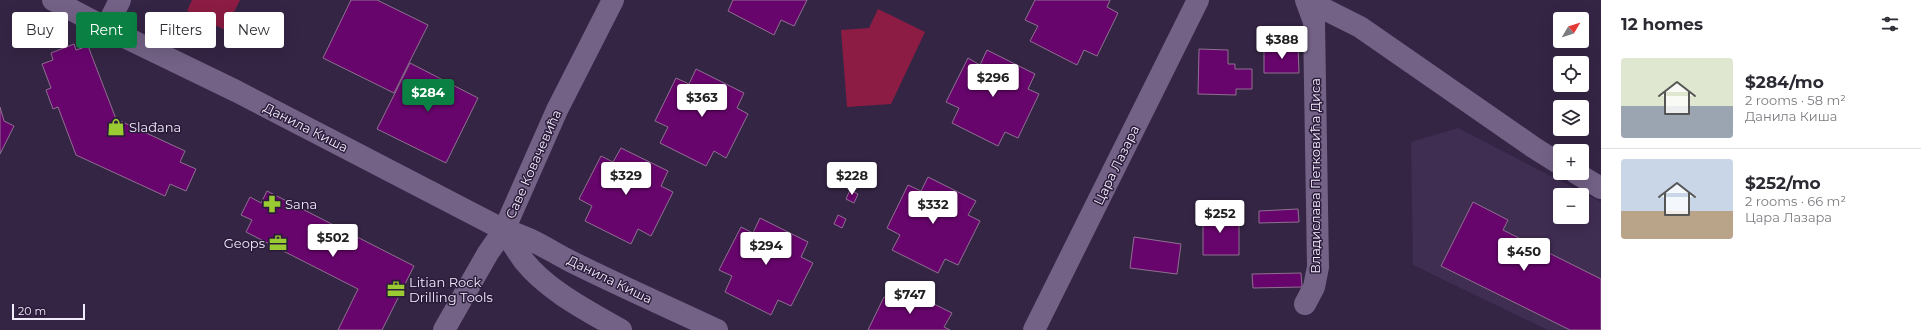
<!DOCTYPE html>
<meta charset="utf-8">
<style>
body{margin:0;font-family:Montserrat,sans-serif;background:#f7f7f7;color:#2b2b33;height:100vh;display:flex;flex-direction:column;font-size:15px;white-space:nowrap}
*{box-sizing:border-box;margin:0}
p{font-size:13px;color:#7c7c81}
.icon{flex:none;width:22px;height:22px;fill:none;stroke:currentColor;stroke-width:2;stroke-linecap:round;stroke-linejoin:round}
.map{position:relative;flex:1;overflow:hidden}
.side{display:flex;flex-direction:column;background:#fff;width:320px}
.side>*{flex:none}
.guide{position:absolute;left:12px;top:12px;width:380px;height:36px;display:flex;gap:8px}
.needle{width:26px;rotate:51deg}
.controls{position:absolute;left:1553px;top:12px;display:grid;gap:8px}
.controls a{display:grid;place-items:center;width:36px;height:36px;border-radius:4px;background:#fff;box-shadow:0 4px 16px #0002;font-size:20px}
.scale{position:absolute;left:12px;bottom:10px;width:73px;box-sizing:border-box;padding-left:4px;border:2px solid #f2ebfc;border-top:0;font-size:11px;line-height:14px;white-space:nowrap;color:#f2ebfc;-webkit-text-stroke:3px #2b1c3b;paint-order:stroke}
.price{position:absolute;translate:-50% -34px;padding:0 9px;border-radius:4px;background:#fff;color:#222;font-size:13px;line-height:26px;filter:drop-shadow(0 1px 2px #0008)}
.price::after{content:'';position:absolute;left:50%;top:24px;width:12px;height:9px;margin-left:-6px;background:inherit;clip-path:polygon(0 0,100% 0,50% 100%)}
.price.current{background:#0b8043;color:#fff}
ul{padding:0;list-style:none}
li{display:flex;align-items:center;gap:12px;height:100px;padding:0 20px}
li+li{border-top:1px solid #e1e1e2}
li span{display:grid;place-items:center;flex:none;width:112px;height:80px;border-radius:4px;color:#555}
li>.icon{margin-inline-start:auto}
span .icon{width:48px;height:48px;fill:#fffc;stroke-width:1}
li b{font-size:17px}
h2{display:flex;justify-content:space-between;align-items:center;height:48px;padding:0 20px;font-size:17px}
.tag{padding:0 14px;border-radius:4px;background:#fff;box-shadow:0 4px 16px #0002;font-size:14px;line-height:36px}
.tag.current{background:#0b8043;color:#fff}
main{display:flex;flex:1;min-height:0}
.map>svg:first-child{display:block}
.built{fill:#402d52;fill-rule:evenodd}
.green{fill:#8c1c43}
.building{fill:#68056d;stroke:#8e708f}
.lines{fill:none;stroke-linecap:round;stroke-linejoin:round}
.minor{stroke:#736286;stroke-width:22}
.labels{text-anchor:middle;dominant-baseline:central;stroke-width:3;stroke-linejoin:round;paint-order:stroke}
.poi-label{font-size:13px;fill:#f2ebfc;stroke:#2b1c3b;text-anchor:start}
.street-label{font-size:13px;fill:#f2ebfc;stroke:#2b1c3b}
</style>
<main>
<div class="map">
<svg width="1601" height="330" viewBox="0 0 1601 330">
<rect width="100%" height="100%" fill="#352545"/>
<path class="built" d="M1458,128L1601,202V330H1548L1413,265L1411,142ZM1560,195H1582V217H1560Z"/>
<path class="green" d="M192,0H240L225,30L187,11Z
M878,9L925,32L891,104L847,107L841,30L869,28Z"/>
<path class="building" d="M351,0H377L428,25L394,93L323,58Z
M733,0H807L794,26L781,20L774,35L728,11Z
M1035,0H1110L1107,7L1118,13L1097,56L1084,50L1077,65L1030,41L1038,26L1025,20Z
M74,44L76,50L88,46L116,119L185,151L180,162L196,169L186,191L170,184L165,196L76,155L58,107L53,109L46,90L51,88L42,64L53,60L51,53Z
M1298,45L1299,73H1264V50L1277,49V46Z
M1199,49L1228,50V64H1235V69H1252V89H1236V95L1198,94Z
M987,50L1035,74L1028,89L1039,94L1018,138L1005,132L998,146L952,123L959,108L946,102L968,58L980,65Z
M410,63L478,98L446,163L377,129Z
M696,69L744,93L737,108L748,114L726,158L714,151L706,166L660,143L668,127L655,121L676,78L689,84Z
M0,107L4,121L14,126L0,154Z
M621,148L668,171L661,186L673,192L651,236L638,229L631,244L585,221L592,206L579,199L601,156L613,162Z
M928,177L976,201L968,215L980,221L958,265L945,259L938,273L892,250L900,235L887,228L908,185L921,191Z
M850,190L858,194L854,203L846,199Z
M267,191L414,266L382,330H338L358,289L246,232L252,220L241,215L250,197L261,203Z
M1473,202L1508,220L1503,230L1601,279V330H1570L1441,266Z
M1298,209L1299,222L1259,223V211Z
M1203,211H1231V223L1239,224V255H1203Z
M838,215L846,219L842,228L834,224Z
M760,218L808,242L801,257L813,263L791,306L778,300L771,315L725,292L732,276L719,270L741,227L753,233Z
M1134,237L1181,244L1177,274L1130,268Z
M1301,273L1302,287L1253,288L1252,274Z
M904,289L952,313L944,327L950,330H868L884,297L896,303Z"/>
<g class="lines">
<path class="minor" d="M53,0L106,28L236,91L504,230C528,236 547,249 570,261C618,285 668,307 717,330
M613,0L557,110L504,230C510,240 517,251 524,261C548,291 588,311 621,330
M1306,0L1360,27L1533,147L1560,164
M106,28L120,0
M1576,173L1601,188
M1305,304L1314,287L1318,267L1314,22L1306,0
M444,330L488,253L504,230
M1034,330L1198,0"/>
</g>
<defs>
<g id="shop-bare" transform="scale(1.38)"><path d="M-5-2.5h2.3a2.7 3.5 0 0 1 5.4 0H5L5.5 6h-11ZM-1.5-2.5h3a1.5 2.3 0 0 0-3 0Z" fill="#9bcb32" stroke="#2b1c3b" stroke-width="2.5" paint-order="stroke"/></g>
<g id="pharmacy-bare" transform="scale(1.38)"><path d="M-2-6h4v4h4v4h-4v4h-4v-4h-4v-4h4Z" fill="#9bcb32" stroke="#2b1c3b" stroke-width="2.5" paint-order="stroke"/></g>
<g id="office-bare" transform="scale(1.38)"><path d="M-6-3h4V-5.5h4V-3h4V5H-6ZM-1-4.5V-3h2v-1.5ZM-6 0V1H6V0Z" fill="#9bcb32" stroke="#2b1c3b" stroke-width="2.5" paint-order="stroke"/></g>
</defs>
<g fill-rule="evenodd">
<use href="#shop-bare" x="116" y="127"/>
<use href="#pharmacy-bare" x="272" y="204"/>
<use href="#office-bare" x="278" y="243"/>
<use href="#office-bare" x="396" y="289"/>
</g>
<g class="labels">
<g class="poi-label">
<text x="129" y="127">Slađana</text>
<text x="285" y="204">Sana</text>
<text x="265" y="243" text-anchor="end">Geops</text>
<text x="409" y="282">Litian Rock<tspan x="409" dy="15">Drilling Tools</tspan></text>
</g>
<g class="street-label">
<text transform="translate(306 127) rotate(27)">Данила Киша</text>
<text transform="translate(533 164) rotate(-66)">Саве Ковачевића</text>
<text transform="translate(1116 165) rotate(-64)">Цара Лазара</text>
<text transform="translate(1315 176) rotate(-90)">Владислава Петковића Диса</text>
<text transform="translate(610 279) rotate(26)">Данила Киша</text>
</g>
</g>
</svg>
<div class="controls">
<a><svg class="needle" viewBox="-14 -14 28 28"><path d="M0-13l5 13h-10z" fill="#e53935"/><path d="M0 13l5-13h-10z" fill="#7c7c81"/></svg></a>
<a><svg class="icon" aria-label="locate" viewBox="0 0 24 24"><circle cx="12" cy="12" r="6"/><path d="M12 2v4M12 18v4M2 12h4M18 12h4"/></svg></a>
<a><svg class="icon" aria-label="layers" viewBox="0 0 24 24"><path d="M12 4l9 5-9 5-9-5zM3 14l9 5 9-5"/></svg></a>
<a>+</a>
<a>−</a>
</div>
<div class="scale">20 m</div>
<b class="price" style="left:1282px;top:60px">$388</b>
<b class="price" style="left:993px;top:98px">$296</b>
<b class="price current" style="left:428px;top:113px">$284</b>
<b class="price" style="left:702px;top:118px">$363</b>
<b class="price" style="left:626px;top:196px">$329</b>
<b class="price" style="left:852px;top:196px">$228</b>
<b class="price" style="left:933px;top:225px">$332</b>
<b class="price" style="left:1220px;top:234px">$252</b>
<b class="price" style="left:333px;top:258px">$502</b>
<b class="price" style="left:766px;top:266px">$294</b>
<b class="price" style="left:1524px;top:272px">$450</b>
<b class="price" style="left:910px;top:315px">$747</b>
<div class="guide">
<a class="tag">Buy</a>
<a class="tag current">Rent</a>
<a class="tag">Filters</a>
<a class="tag">New</a>
</div>
</div>
<section class="side">
<h2>12 homes<svg class="icon" aria-label="filters" viewBox="0 0 24 24"><path d="M4 7h16M4 17h16"/><circle cx="9" cy="7" r="2"/><circle cx="15" cy="17" r="2"/></svg></h2>
<ul>
<li><span style="background:linear-gradient(#dfe7d0 60%,#9aa5b1 0)"><svg class="icon" aria-label="home" viewBox="0 0 24 24"><path d="M3 11l9-7 9 7M6 9v11h12V9"/></svg></span><div><b>$284/mo</b><p>2 rooms · 58 m²</p><p>Данила Киша</p></div></li>
<li><span style="background:linear-gradient(#c9d6e8 65%,#b9a48a 0)"><svg class="icon" aria-label="home" viewBox="0 0 24 24"><path d="M3 11l9-7 9 7M6 9v11h12V9"/></svg></span><div><b>$252/mo</b><p>2 rooms · 66 m²</p><p>Цара Лазара</p></div></li>
</ul>
</section>
</main>
